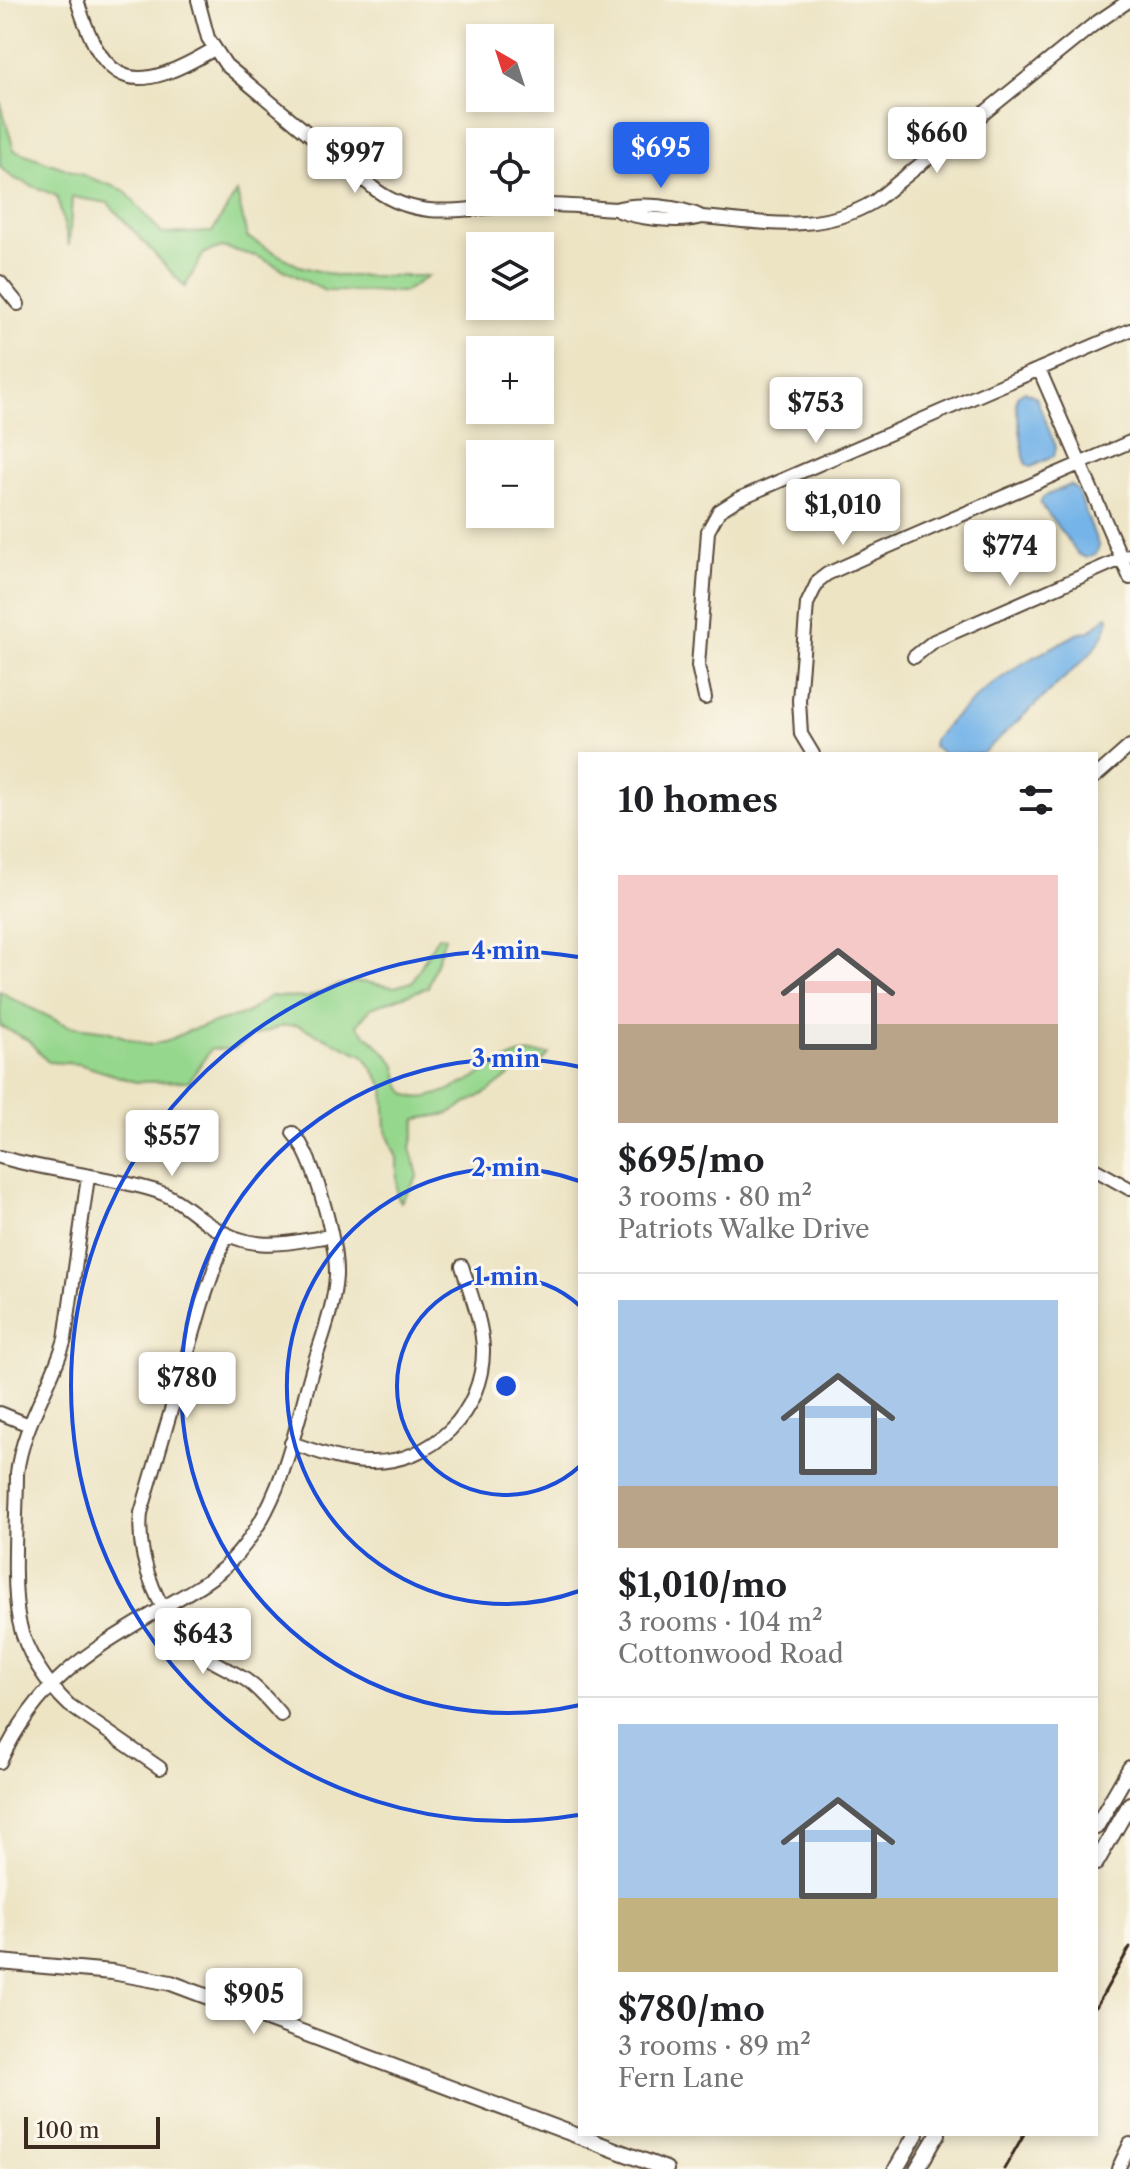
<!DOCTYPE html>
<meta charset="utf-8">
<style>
body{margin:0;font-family:"Libre Caslon Text",serif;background:#f2f2f2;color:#202124;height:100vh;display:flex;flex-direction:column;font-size:30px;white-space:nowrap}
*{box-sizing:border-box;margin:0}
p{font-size:26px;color:#757577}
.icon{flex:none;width:44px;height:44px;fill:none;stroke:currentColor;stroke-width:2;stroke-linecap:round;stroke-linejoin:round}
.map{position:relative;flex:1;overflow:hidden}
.details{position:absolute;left:578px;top:752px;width:520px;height:1384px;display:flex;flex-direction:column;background:#fff;border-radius:0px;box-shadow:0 4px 12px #0003}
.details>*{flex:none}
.needle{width:52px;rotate:321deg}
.fabs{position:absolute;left:466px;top:24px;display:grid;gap:16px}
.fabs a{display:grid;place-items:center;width:88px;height:88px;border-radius:0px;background:#fff;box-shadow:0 4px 12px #0003;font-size:40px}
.scale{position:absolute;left:24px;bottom:20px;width:136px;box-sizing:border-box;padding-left:8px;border:4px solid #3b2a1e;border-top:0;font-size:22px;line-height:28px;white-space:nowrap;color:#3b2a1e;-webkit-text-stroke:6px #fbf7ec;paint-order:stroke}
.price{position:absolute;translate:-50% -68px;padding:0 18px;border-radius:8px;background:#fff;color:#222;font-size:26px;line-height:52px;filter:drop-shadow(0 2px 4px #0008)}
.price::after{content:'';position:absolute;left:50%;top:48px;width:24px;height:18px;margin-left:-12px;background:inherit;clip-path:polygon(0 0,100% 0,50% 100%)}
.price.on{background:#2563eb;color:#fff}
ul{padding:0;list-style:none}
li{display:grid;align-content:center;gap:16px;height:424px;padding:0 40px}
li+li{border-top:2px solid #e0e0e0}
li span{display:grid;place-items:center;height:248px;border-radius:0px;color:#555}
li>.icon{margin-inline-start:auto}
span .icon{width:144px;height:144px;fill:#fffc;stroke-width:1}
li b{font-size:34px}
h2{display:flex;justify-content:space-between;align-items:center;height:96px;padding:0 40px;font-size:34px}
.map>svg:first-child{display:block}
.green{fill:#95d78d;stroke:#688056;stroke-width:2}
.water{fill:#74b4e8;stroke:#586f83;stroke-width:2}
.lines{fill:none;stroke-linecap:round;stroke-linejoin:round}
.minor-casing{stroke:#564637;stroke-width:16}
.major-casing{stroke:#564637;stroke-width:18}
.minor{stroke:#fff;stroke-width:12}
.major{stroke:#fff;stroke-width:14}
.rail{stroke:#3b2a1e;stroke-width:3}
.ring{fill:none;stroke:#1d4ed8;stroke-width:4}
.centre{fill:#1d4ed8;stroke:#fbf7ec;stroke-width:4}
.ring-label{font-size:24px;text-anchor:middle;font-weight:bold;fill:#1d4ed8;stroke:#fbf7ec;stroke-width:6;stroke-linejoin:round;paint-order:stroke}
</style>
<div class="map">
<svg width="1130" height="2169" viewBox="0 0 1130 2169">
<rect width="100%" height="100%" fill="#fbf7ec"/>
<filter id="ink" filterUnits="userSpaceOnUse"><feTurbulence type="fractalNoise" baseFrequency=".0125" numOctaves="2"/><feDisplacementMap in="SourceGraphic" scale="16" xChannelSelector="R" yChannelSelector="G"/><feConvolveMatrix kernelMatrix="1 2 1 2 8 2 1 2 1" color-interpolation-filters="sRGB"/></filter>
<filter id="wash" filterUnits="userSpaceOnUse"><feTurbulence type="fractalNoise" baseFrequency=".006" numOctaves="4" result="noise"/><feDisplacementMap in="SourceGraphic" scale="32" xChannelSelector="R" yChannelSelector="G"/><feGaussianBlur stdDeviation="1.8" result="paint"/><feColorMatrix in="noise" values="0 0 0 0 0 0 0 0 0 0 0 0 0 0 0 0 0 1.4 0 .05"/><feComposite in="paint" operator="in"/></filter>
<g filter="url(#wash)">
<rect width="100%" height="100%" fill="#ede4c4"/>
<path class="green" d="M0,101L14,150L124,190L162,234L212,232L237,192L247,237L299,266L337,276H428L404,292L325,291L259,257L222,247L204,253L185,287L108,203L72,197L69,245L57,196L13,178L0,167Z
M438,936L445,937L428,987L371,1008L357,1025C365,1035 392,1057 395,1064C400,1076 397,1090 411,1096C436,1106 495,1064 518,1055C527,1052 539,1054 549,1054L544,1060L514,1072L489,1091L448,1114L417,1119L411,1148L418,1176L401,1202L397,1196V1158L386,1131L384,1086L363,1055L297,1025L282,1026L253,1036L234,1049H211L189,1081L136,1082L79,1064L48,1062L28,1040L0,1026V991L14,1000L68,1026L107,1031L147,1045L165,1042L190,1030L245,1014L270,996L306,998L342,984L364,982L394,987L412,982Z"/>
<path class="water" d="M1025,391L1036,397L1056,448L1054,456L1031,467L1025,463L1016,403L1017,396Z
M1070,485L1077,490L1099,547L1096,554L1086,558L1078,554L1040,503L1043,497Z
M1107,616L1109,617C1107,633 1098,644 1088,656L982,754H944L933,746L934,739L951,720L987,688L1023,663L1077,634L1090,631Z"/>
</g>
<g filter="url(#ink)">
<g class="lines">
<g class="minor-casing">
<path id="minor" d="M77,0C105,92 136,95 214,49
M198,0L208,38L226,65L376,190C424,225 473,205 528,205C557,204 586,207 615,209C639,202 680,206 702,217
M615,209C634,219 681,223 702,217C764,222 819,235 875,201L1093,25L1130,0
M0,282L18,304
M1039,369L1130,578
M914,657L934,641L1130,555
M705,698L698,666L708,531L719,511L738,499L1130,330
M813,754L801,734L799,700L807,604L818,581L827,574L885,548L1130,442
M1096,776L1130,746
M0,1157C51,1172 105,1175 156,1191C176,1197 190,1211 207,1223C251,1253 281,1244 330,1236
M1096,1170L1130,1189
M88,1177L65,1339C52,1385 23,1424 17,1473C17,1516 11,1580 19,1621C25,1652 47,1684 69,1705L160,1768
M226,1235L202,1304L141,1513C136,1563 160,1617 198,1651C212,1663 230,1669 246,1680C259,1689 270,1702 281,1715
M0,1413L29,1425
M291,1443C316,1451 343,1462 369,1462C432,1464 484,1412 483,1349C482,1321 470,1292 462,1266
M0,1762C38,1681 85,1654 159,1610C183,1595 209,1583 229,1563C280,1512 293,1437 312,1370C321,1340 334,1308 336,1276C337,1243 315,1158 293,1133
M1118,2169L1130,2144"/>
</g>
<g class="major-casing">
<path id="major" d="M1096,1827L1130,1768
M1096,1863L1130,1804
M0,1962L112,1972L171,1983L666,2169
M896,2169L916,2134
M917,2169L938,2134"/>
</g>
<use href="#minor" class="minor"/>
<use href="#major" class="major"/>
<path class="rail" d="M1096,2007L1130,1947
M1004,2169L1024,2134"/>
</g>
</g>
<g class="ring">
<path d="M580 1466A109 109 0 1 1 580 1306"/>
<path d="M579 1591A218 218 0 1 1 579 1181"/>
<path d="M580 1705A327 327 0 1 1 580 1067"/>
<path d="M578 1815A435 435 0 1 1 578 957"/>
</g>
<circle cx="506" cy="1386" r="12" class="centre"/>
<g class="ring-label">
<text x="506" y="959">4 min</text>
<text x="506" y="1067">3 min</text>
<text x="506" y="1176">2 min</text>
<text x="506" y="1285">1 min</text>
</g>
</svg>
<div class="fabs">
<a><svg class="needle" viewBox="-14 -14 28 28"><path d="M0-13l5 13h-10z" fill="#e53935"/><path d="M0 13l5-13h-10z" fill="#757577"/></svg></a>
<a><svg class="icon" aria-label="locate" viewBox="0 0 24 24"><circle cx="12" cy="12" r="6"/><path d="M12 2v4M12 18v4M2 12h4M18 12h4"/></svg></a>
<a><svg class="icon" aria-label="layers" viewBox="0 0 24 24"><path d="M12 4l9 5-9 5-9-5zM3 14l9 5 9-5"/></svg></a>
<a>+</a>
<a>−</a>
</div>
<div class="scale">100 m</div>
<b class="price" style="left:937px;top:175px">$660</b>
<b class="price on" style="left:661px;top:190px">$695</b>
<b class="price" style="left:355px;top:195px">$997</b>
<b class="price" style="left:816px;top:445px">$753</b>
<b class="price" style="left:843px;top:547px">$1,010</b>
<b class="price" style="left:1010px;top:588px">$774</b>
<b class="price" style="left:172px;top:1178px">$557</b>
<b class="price" style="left:187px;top:1420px">$780</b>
<b class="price" style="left:203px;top:1676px">$643</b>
<b class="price" style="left:254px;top:2036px">$905</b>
<section class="details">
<h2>10 homes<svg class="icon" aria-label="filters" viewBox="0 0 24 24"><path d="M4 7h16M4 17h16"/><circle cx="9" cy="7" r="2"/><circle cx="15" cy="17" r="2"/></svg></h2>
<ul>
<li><span style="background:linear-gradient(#f6c9c9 60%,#b9a48a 0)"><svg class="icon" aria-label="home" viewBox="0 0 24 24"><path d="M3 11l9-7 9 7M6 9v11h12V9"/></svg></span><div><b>$695/mo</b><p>3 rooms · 80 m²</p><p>Patriots Walke Drive</p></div></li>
<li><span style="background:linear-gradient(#a9c7e8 75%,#b9a48a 0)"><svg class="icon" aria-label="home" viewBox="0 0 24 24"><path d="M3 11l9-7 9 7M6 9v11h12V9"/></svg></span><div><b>$1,010/mo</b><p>3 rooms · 104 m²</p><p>Cottonwood Road</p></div></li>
<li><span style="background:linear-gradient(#a9c7e8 70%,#c2b280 0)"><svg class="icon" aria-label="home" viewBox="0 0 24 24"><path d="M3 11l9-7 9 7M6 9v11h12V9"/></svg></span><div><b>$780/mo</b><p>3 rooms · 89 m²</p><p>Fern Lane</p></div></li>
</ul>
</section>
</div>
